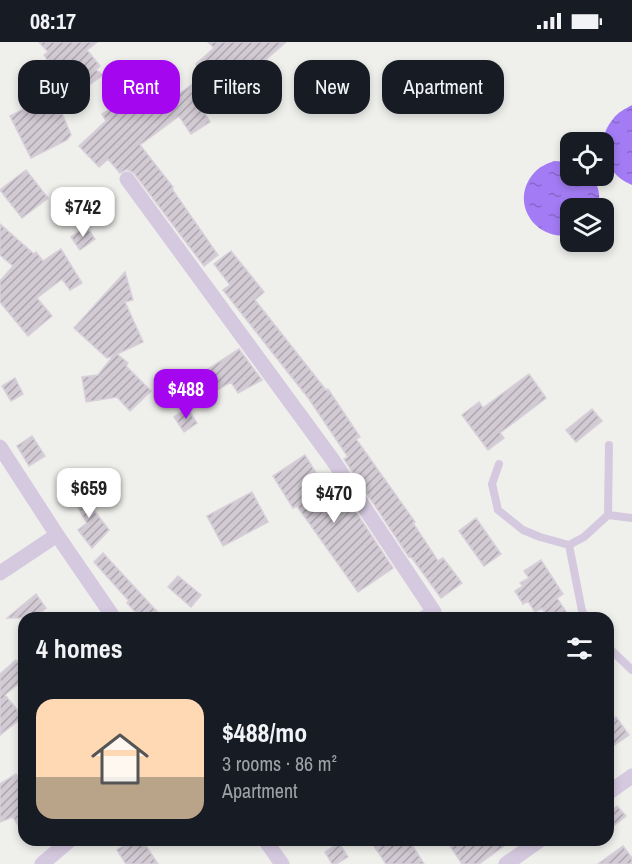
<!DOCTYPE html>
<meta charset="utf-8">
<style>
body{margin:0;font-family:"Archivo Narrow",sans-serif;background:#242831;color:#f1f3f6;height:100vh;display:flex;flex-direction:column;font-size:22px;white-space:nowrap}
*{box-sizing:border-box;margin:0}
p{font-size:20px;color:#9ea1a6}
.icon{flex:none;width:33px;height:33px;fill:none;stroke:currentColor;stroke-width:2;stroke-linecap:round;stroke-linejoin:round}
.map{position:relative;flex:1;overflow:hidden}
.sheet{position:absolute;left:18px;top:570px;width:596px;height:234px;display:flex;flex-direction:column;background:#171b24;border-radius:18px;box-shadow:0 3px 9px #0003}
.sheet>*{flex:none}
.banner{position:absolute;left:18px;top:18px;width:597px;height:54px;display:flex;gap:12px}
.controls{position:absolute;left:560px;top:90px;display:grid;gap:12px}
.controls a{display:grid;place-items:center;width:54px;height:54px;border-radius:12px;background:#171b24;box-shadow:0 3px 9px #0003;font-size:30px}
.price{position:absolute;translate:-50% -51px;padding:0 14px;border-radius:12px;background:#fff;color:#222;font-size:20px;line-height:39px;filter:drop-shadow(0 2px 3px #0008)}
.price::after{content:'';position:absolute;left:50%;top:36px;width:18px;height:14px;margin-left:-9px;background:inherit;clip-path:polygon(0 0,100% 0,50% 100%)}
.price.on{background:#a406ef;color:#fff}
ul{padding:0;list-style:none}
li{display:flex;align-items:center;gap:18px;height:150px;padding:0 18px}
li+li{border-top:2px solid #363941}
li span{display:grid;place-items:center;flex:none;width:168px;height:120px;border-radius:18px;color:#555}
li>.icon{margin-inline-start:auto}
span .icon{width:72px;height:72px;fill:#fffc;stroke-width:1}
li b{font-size:26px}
h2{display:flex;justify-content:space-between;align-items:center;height:72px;padding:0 18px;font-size:26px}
.tag{padding:0 21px;border-radius:18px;background:#171b24;box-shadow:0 3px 9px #0003;font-size:21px;line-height:54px}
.tag.on{background:#a406ef;color:#fff}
.status{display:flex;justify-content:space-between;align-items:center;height:42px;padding:0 30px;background:#171b24;direction:ltr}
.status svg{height:16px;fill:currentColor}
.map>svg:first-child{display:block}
.water{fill:url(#water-ripples)}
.building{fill:url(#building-hatch);stroke:#d7cfd9;stroke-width:1.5}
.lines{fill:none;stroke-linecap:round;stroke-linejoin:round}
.service{stroke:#d5c9df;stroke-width:8}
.minor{stroke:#d5c9df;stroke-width:15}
</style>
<div class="status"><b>08:17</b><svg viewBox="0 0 49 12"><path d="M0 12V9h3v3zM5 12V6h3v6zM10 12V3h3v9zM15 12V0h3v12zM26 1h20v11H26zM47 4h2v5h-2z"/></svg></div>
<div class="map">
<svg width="632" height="822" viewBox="0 0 632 822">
<defs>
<pattern id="water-ripples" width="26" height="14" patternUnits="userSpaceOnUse" patternTransform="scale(1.5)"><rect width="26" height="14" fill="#a37cf5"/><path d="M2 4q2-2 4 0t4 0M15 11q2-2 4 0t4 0" fill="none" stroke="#8767c9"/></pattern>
<pattern id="building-hatch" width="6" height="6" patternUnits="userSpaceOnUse" patternTransform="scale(1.5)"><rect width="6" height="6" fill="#d3cbd4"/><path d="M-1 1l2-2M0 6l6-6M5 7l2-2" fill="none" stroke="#aea6af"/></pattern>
</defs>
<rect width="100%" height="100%" fill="#efefec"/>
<path class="water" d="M632,63V143C606,133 593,100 613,77C618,70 625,67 632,63Z
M554,119L570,120V134H591C599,143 601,155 598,166H570V193C534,199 509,159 534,131C539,125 546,122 554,119Z"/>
<path class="building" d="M39,0H97L87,8L100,24L96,28L103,33L89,43L87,41L61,69L71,93L67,98L31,116L10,74L31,63L33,67L68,51L55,39L59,36L44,13L48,10Z
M208,0H286L263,20L266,24L241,44L235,37L199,62L210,80L191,92L179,74L140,103L173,145L172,147L218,213L204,224L134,131L127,127L120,131L108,117L99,125L79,104L106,79L102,72L132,55L135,59L166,39L176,54L205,33L196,22L214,6Z
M26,128L48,156L22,176L0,148Z
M0,182L34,212L36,210L43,219L61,207L82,241L70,248L62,237L37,256L52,274L28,294L0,260V239L13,224L0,213Z
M86,184L95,197L80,208L71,195Z
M231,209L264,250L255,258L326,348L328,347L360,395L356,397L415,480L413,481L438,519L443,516L462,541L441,556L412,516L409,515L344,417L348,415L309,357L223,248L230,243L214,222Z
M125,230L133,258L125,260L143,300L117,312L128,321L126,324L151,349L130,369L117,355L86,360L82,335L98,333L114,313L107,316L74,286Z
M239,307L262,338L238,351L231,340L205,355L194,336Z
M529,332L546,356L500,391L504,396L488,408L462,373L479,360L483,366Z
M15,336L23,352L11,359L2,344Z
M187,366L197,381L184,390L174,375Z
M592,367L602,379L576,400L566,388Z
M32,394L45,414L29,424L17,404Z
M305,413L335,462L346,455L393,526L358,550L297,464L293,466L273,434Z
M74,442L109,488L92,506L78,488L87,481L67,447Z
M252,450L268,480L223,504L207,474Z
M476,476L501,512L484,524L459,489Z
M103,511L163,576H141L127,561L129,559L94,520Z
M541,518L563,552L557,556L570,576H549L542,566L535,570L528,559L523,562L515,549L523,544L520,541L529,536L524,529Z
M178,534L201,553L191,565L168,545Z
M36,552L46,566L33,576H7Z
M16,618L24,627V637L5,653L23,675L0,693V632Z
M616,675L629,693L613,704L608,696V681Z
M16,732L24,745V793L13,775L0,780V742Z
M617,764L626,774L615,783L608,774V772Z
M132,798H142L158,822H126L117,808Z
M370,798H409L424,822H386Z
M446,798H512L479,822H462Z
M339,801L348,815L336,822H332L325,810Z
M623,804L632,816V822H598Z"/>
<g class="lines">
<path class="service" d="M499,422L492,442L498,468L523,488L540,495L569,503
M608,473L609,403
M587,576L582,569L569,503L584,495L608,473L632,476
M608,605L632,628"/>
<path class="minor" d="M127,137L332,417L434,570L424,576
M0,405L57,493L114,576
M0,531L57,493
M608,751L632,734
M265,798L282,822
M42,822L70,798
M506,822L540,798"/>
</g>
</svg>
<div class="controls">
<a><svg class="icon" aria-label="locate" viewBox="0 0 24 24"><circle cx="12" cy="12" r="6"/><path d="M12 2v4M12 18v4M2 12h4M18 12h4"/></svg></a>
<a><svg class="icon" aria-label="layers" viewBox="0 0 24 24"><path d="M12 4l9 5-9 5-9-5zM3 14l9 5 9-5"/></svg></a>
</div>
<b class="price" style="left:83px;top:196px">$742</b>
<b class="price on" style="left:186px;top:378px">$488</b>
<b class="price" style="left:89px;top:477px">$659</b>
<b class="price" style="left:334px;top:482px">$470</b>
<div class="banner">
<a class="tag">Buy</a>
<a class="tag on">Rent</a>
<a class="tag">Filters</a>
<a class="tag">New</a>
<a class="tag">Apartment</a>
</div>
<section class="sheet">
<h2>4 homes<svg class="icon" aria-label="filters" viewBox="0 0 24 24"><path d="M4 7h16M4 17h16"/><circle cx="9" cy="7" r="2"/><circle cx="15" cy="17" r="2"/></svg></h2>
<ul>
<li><span style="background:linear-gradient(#ffd9b3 65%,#b9a48a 0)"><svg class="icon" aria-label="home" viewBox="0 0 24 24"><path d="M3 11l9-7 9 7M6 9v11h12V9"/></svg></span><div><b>$488/mo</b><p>3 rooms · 86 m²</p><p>Apartment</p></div></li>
</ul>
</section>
</div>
